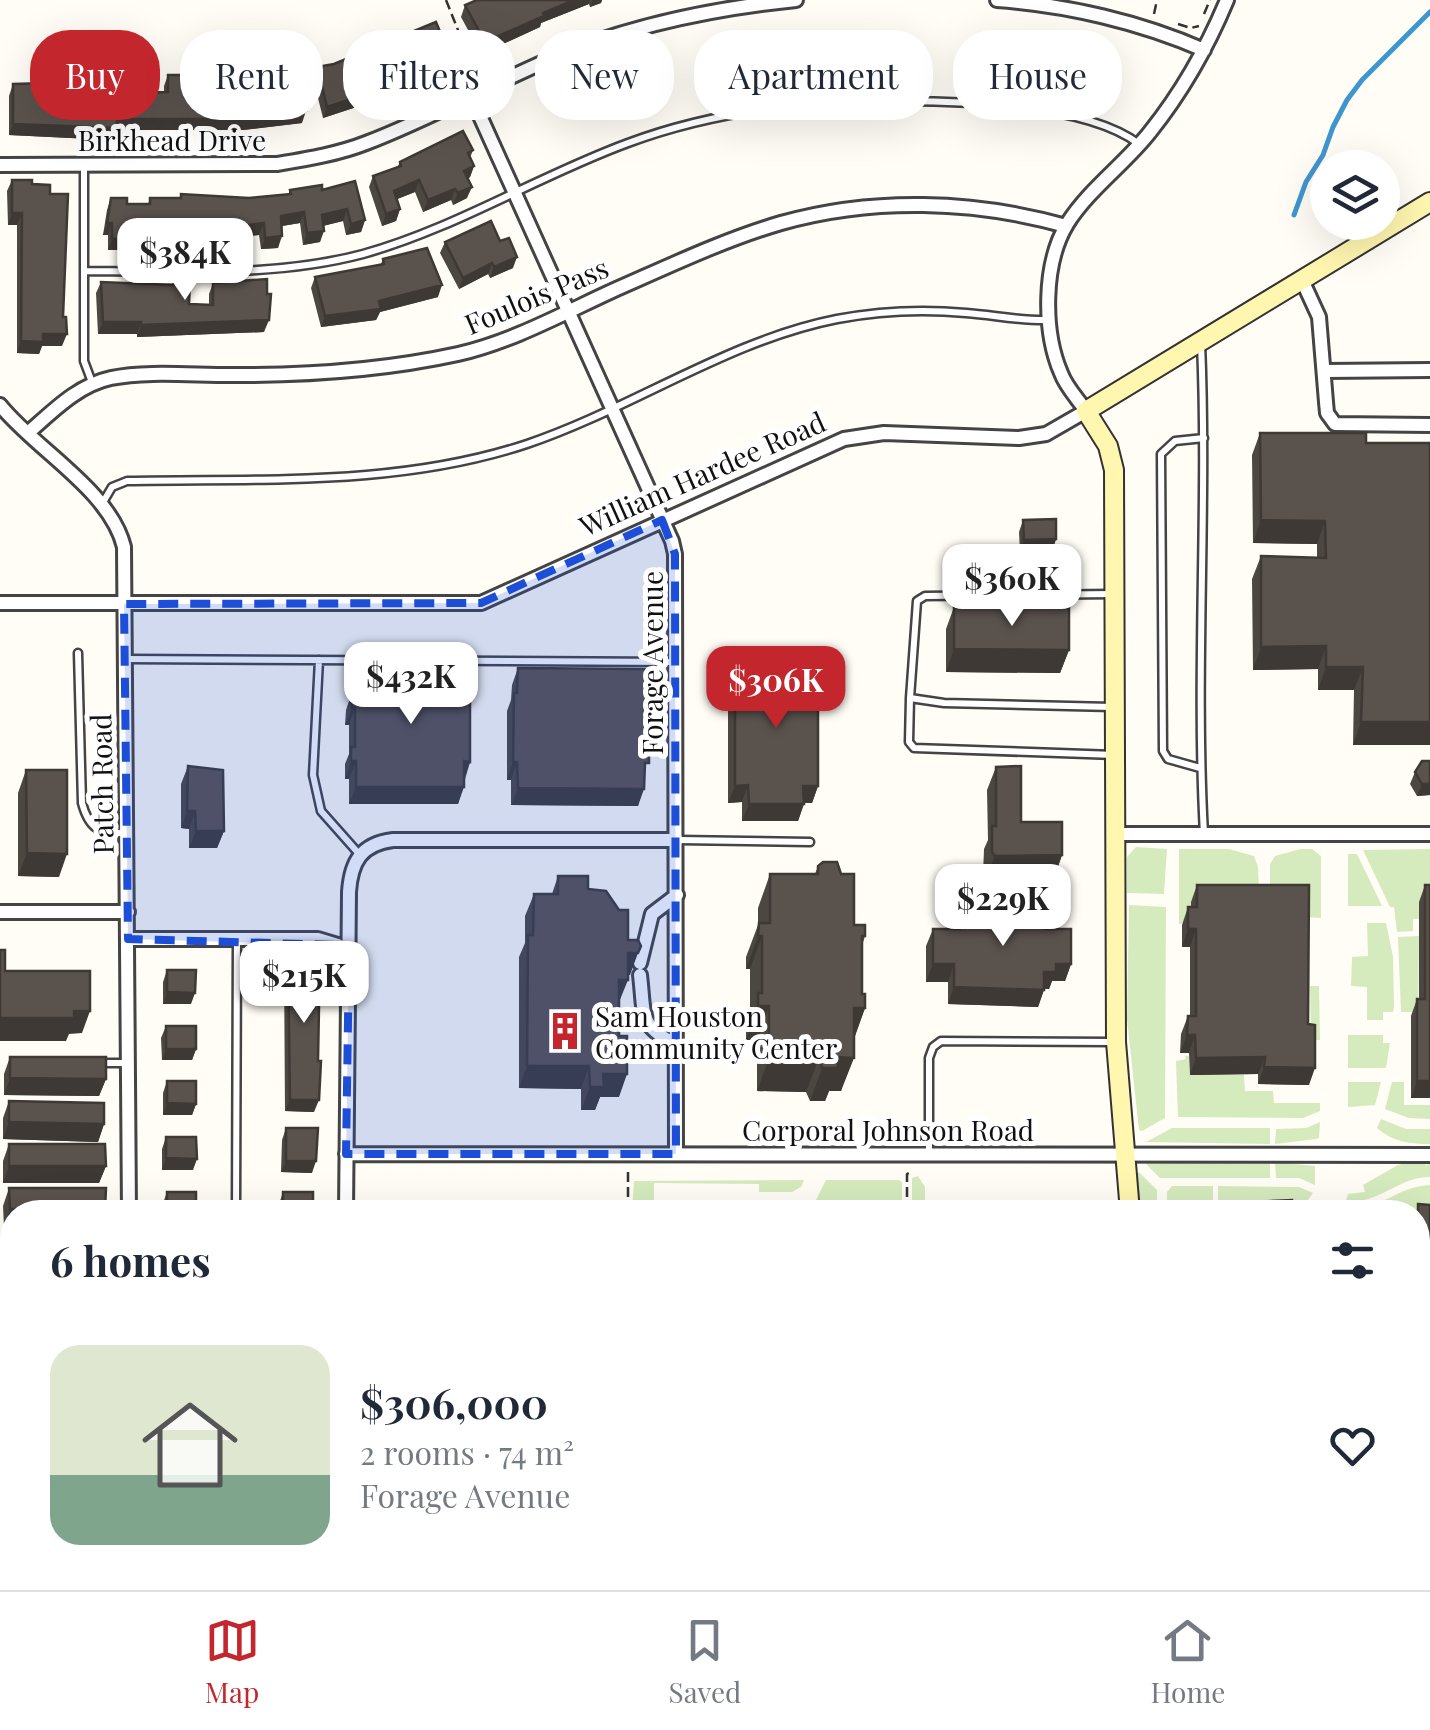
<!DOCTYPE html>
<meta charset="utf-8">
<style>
body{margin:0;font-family:"Playfair Display",serif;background:#f2f2f3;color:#1f2937;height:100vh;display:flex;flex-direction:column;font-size:38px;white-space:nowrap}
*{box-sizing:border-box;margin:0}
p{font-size:32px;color:#747a83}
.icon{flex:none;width:55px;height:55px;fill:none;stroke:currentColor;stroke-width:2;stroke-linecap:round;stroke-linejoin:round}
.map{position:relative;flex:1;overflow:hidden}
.side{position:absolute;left:0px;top:1200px;width:1430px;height:390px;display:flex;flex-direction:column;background:#fff;border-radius:40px 40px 0 0;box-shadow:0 10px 40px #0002}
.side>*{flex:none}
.hud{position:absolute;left:30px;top:30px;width:1370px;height:90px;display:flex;gap:20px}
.controls{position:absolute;left:1310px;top:150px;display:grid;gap:20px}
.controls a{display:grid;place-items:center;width:90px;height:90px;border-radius:50%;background:#fff;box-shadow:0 10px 40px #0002;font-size:50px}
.price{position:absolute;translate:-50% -85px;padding:0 22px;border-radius:20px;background:#fff;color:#222;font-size:32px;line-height:65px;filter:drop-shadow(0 2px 5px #0008)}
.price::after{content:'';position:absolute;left:50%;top:60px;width:30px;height:22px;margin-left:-15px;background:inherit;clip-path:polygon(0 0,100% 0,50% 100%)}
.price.current{background:#c4262e;color:#fff}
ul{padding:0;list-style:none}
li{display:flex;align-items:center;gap:30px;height:250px;padding:0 50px}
li span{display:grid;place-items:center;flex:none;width:280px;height:200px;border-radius:30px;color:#555}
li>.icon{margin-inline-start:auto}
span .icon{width:120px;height:120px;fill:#fffc;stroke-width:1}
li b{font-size:42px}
h2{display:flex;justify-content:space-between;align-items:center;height:120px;padding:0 50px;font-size:42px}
.pill{padding:0 35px;border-radius:40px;background:#fff;box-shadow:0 10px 40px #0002;font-size:35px;line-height:90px}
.pill.current{background:#c4262e;color:#fff}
.tab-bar{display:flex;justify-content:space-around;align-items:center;height:140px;border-top:2px solid #e0e1e3;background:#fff;font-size:28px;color:#747a83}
.tab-bar a{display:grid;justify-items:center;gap:5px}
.tab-bar .current{color:#c4262e}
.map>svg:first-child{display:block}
.green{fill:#d5ebbd}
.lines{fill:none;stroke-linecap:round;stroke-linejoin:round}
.stream{stroke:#3f96cf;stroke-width:5}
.lane-casing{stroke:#444;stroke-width:11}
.street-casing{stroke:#444;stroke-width:18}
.secondary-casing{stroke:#333;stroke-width:22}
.path{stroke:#333;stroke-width:2.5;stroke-dasharray:10 5;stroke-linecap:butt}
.lane{stroke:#fff;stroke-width:6}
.street{stroke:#fff;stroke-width:12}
.secondary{stroke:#fff6b0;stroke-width:18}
.wall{fill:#4d4742}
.shaded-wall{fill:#3f3936}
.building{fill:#5a524d;stroke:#3f3936;stroke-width:2.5}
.marked{fill:#1d4ed8;fill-opacity:0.2;stroke:#1d4ed8;stroke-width:8;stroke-dasharray:20 12;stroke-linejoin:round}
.labels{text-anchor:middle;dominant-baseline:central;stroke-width:10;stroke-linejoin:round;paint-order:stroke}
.street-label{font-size:28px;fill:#111;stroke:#fff}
.poi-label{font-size:28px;fill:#111;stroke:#fff;text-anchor:start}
</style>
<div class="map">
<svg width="1430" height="1590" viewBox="0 0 1430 1590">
<rect width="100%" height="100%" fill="#fffdf5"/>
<path class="green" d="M1136,847L1167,849L1164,894L1127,893V857Z
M1179,849H1229L1254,856L1258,867L1259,892L1191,902V922L1179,924Z
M1300,849H1312L1321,856V918L1302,917L1270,896V864L1275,856Z
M1430,849V902L1419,919H1413V931L1397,932L1394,907H1390L1363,850Z
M1348,854H1357L1382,906H1348Z
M1129,905L1166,907L1165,1118L1142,1131L1139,1130L1127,1019Z
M1367,923H1386L1393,957L1394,1007L1393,1012H1383V1020H1367V987L1351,986L1352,957L1368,956Z
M1419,936L1418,1016H1411L1412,1012H1401L1398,937Z
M1310,986H1319L1320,1040H1311Z
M1348,1035H1383V1043H1390L1386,1068H1348Z
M1185,1056H1189L1190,1075H1244L1245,1091H1273L1274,1103H1320V1111L1303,1118L1178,1117L1176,1061L1186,1059Z
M1348,1082H1381L1375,1105L1348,1107Z
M1392,1082H1404V1105H1430V1119L1409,1118L1385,1109Z
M1381,1119L1406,1129H1430V1144C1410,1144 1393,1142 1377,1128Z
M1320,1122L1319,1138L1316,1139L1275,1144L1276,1129L1306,1128Z
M1172,1128H1270V1144L1146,1142Z
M1151,1161L1270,1162V1178H1160L1145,1163Z
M1413,1161L1425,1162L1426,1166L1430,1162V1177C1397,1177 1379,1205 1346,1201L1348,1194L1365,1192L1363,1185L1398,1165Z
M1275,1162L1315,1166V1185L1299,1178H1276Z
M1139,1172L1157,1190V1212H1137L1136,1174Z
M918,1176L925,1187V1212H912V1178Z
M804,1180L801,1187L792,1192H759V1184L654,1183V1212H683H632L634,1181Z
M826,1180H899L902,1182V1212H794L814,1204Z
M1430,1185V1221L1418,1212H1327L1329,1204C1374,1222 1389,1187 1430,1185Z
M1172,1186H1213V1212H1167V1192Z
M1218,1186L1299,1187L1313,1193L1299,1212H1218Z
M1418,1354H1430V1496L1418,1497Z
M1430,1564V1590H1411V1578H1418V1566Z"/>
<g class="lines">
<path class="stream" d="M1294,215L1306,182L1323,155L1333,127L1347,100L1362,80L1430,12"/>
<g class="lane-casing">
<path id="lane" d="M84,166V361L93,385
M84,271C176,271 272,278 363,254C456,228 538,176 628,143C738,102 857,97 973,103C1022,106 1100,114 1139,144
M1201,343C1208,507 1195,671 1204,834
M102,504L112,487L127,481C262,478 397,487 527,444C631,409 729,340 837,319C879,311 923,309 966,313C994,315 1020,321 1049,320
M78,653L82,803C89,829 99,834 126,833
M126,659L674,662
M319,660L313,775L321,811L360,855
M910,698L909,742L914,748L1115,755
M1112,707L944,703L910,698L917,601L925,596L1114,594
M1200,768L1168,759L1163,751L1161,454L1175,441L1204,438
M678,840L810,842
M101,1063H128
M929,1154V1058L933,1047L941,1041L1115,1042
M236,1212L237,940
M236,1578V1590
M797,1578V1590
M841,1578V1590
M456,1590V1578
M1095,1590V1578"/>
</g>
<g class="street-casing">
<path id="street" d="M997,0C1067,5 1140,22 1204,50
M471,96L672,541L675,554L676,1154
M0,165L277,164C307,159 338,154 366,143C432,118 495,82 560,55C634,25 717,8 796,0
M1302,280L1319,317L1326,402L1327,413L1335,424L1430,425
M1325,371L1430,370
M0,405C36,450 110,490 124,547L129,1212
M29,432C53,411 78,385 111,378C149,370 200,376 240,375C314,375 385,370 458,354C511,342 562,314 612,291C667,267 723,240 781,223C873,197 974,200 1066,226
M0,603H481L844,439L884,433L1019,438L1046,434L1086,411C1078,399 1066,387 1061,373C1043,331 1043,264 1067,224C1089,189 1125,164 1150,132C1182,92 1207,48 1227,0
M1116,834H1430
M0,912H128
M128,939H318L338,945L349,954
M640,963L652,914L677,895
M640,975C645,1017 638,1025 678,1046
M346,1154L1430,1155
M346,1212L349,892C351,862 361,844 393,840H677
M0,1492H12
M346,1578V1590
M565,1578V1590
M130,1590V1578"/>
</g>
<g class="secondary-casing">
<path id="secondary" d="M1130,1212L1116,1042L1114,470L1108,446L1086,411L1430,202
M1128,1590V1578"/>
</g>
<path class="path" d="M446,0L478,80
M1154,14L1157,0
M1204,14L1210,0
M1178,24L1191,28L1199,26
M628,1212V1169
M907,1212V1174L913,1171
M1418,1346H1430
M1194,1590L1195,1578
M1279,1590L1280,1578"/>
<use href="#lane" class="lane"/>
<use href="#street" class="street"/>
<use href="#secondary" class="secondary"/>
</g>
<path class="wall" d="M477,0H602L601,3L590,7L589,4L541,23L540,27L481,54L461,17L465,5Z
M453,56L447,73L399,93L323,118L313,78L317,67Z
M84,72L102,89L111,101H131L134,93L164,92V86L168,75L185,97H210L211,92H238V85L242,73L262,79L302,123L243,130H116L112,140L9,135V96L13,84L80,82Z
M473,150L470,158L474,166L470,177L468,179L467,198L453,205L451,200L423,212L415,192L397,199L400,209L396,221L382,226L369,187L373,176L397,168L400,162Z
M12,180L62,346H42L39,354L17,353V225H8L7,191Z
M290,190H322L365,220L361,232L346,235L343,221L323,226L320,242L303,245L300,223L282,226L278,248L261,249L259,235L240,237L236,251L148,249V235H130L125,250H108V235H103L107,210L111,198L127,204H148L150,198H180L181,194L249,198L288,195Z
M500,241L513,268L490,278L488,274L459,289L440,253L445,242Z
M383,259L438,297L380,312L376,320L321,327L311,288L315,277L381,264Z
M174,281L189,304L209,305V294L213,283L264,332L137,337V334H98L96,293L101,282L172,285Z
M1260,433L1366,443L1430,745H1353L1354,690H1318V669L1253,670L1252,579L1261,556L1317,558V544L1253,543L1252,455Z
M1023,520L1056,539L1052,551L1020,552L1019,532Z
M954,607L1069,650L1060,673L946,672V629Z
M735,664L818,786L812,803H804L798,821H742V802L728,803V681Z
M356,667L465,693L470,762L458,804H349V779H345V764L349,754V725H345L346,710L350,698V685Z
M518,668L644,721L645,775L638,806L511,805V780H507V711L511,700L512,685Z
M1430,761V795L1417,796L1410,784L1415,772Z
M188,766L224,831L217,848H189V829L181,828V784Z
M996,767L1021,822L1062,855L1054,878H986L983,875L984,849L988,840L987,790Z
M26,770L59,877L18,876V793Z
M818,866L854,925L865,936L862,946V994L865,1008L854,1039L841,1091H829L825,1101H810L806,1092L757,1091V1040H746V1027L750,1017V969H746V957L758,925V908L770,874H815Z
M558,876L588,889L628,940L630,975H628L619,1002V1097H600L595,1110H581V1089L519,1088V957L525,943V916L534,894H552Z
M1197,885L1309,1085L1258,1084V1074L1190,1075L1189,1053H1180L1181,1034L1188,1016H1190V947H1182V925L1188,907H1191V902Z
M1425,885L1430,1098H1411V1016L1417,999H1419V902Z
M979,907L1044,929L1071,964L1065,981H1052L1049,989H1044L1038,1007L948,1004V982H926V946L933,929H957L960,921H973Z
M288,953L314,1112L285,1111L284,964Z
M167,970L191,1004H163V982Z
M166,1026L196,1049L192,1060H162L161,1038Z
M10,1057L106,1079L99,1096L4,1095V1074Z
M167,1081L196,1104L192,1115H163V1093Z
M9,1101L104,1124L98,1142L3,1139V1118Z
M286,1128L312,1173L281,1172L282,1140Z
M166,1137L193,1170H162V1149Z
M9,1144L106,1166L99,1183H3V1161Z
M9,1188L12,1227H4L3,1206Z
M167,1192L196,1212H163V1203Z
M283,1192L313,1212H279V1204Z
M12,1228V1271H4V1249Z
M505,1578H533L532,1582H523V1590H505Z
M918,1578H1028V1590H918Z
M1217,1578H1268L1267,1590H1217Z
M1360,1578H1411V1590H1360Z"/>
<path class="shaded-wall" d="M574,0H590L589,4L541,23L540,27L481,54L485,42L543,13Z
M592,0H602L601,3L590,7Z
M453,56L447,73L399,93L323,118L327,107Z
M306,111L302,123L243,130H116L112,140L9,135L13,124Z
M474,166L470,177L460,183L464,171Z
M419,180L415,192L390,202L394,191Z
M472,187L467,198L453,205L458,193Z
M455,189L451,200L423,212L428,200Z
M347,209L343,221L318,227L322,215Z
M400,209L396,221L382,226L386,214Z
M304,212L300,223L276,227L281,216Z
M12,213H22L17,225H8Z
M365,220L361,232L346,235L351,224Z
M107,223H112L108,235H103Z
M130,223H152L148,235H126Z
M264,223L259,235L236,237L240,226Z
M324,231L320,242L303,245L307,233Z
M282,236L278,248L261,249L265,238Z
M152,238L240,239L236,251L148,249Z
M112,239H130L125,250H108Z
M517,257L513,268L490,278L494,267Z
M492,263L488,274L459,289L463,278Z
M442,285L438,297L380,312L376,320L321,327L325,316Z
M269,320L264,332L137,337L141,325Z
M103,322H141L137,334H98Z
M43,334H67L62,346H42L39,354L17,353L21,341Z
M1261,520L1325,521L1317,544L1253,543Z
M1056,539L1052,551L1020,552L1024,540Z
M1326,646L1318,669L1253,670L1261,647Z
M954,649L1069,650L1060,673L946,672Z
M1326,667H1363L1354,690H1318Z
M352,708H355L349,725H345Z
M1361,722H1430V745H1353Z
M351,761H356L349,779H345Z
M464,761L470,762L464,779Z
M513,762H517L511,780H507Z
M1422,784H1430V795L1417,796Z
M748,785L742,802L728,803L735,786Z
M803,786H818L812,803H797Z
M356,787H464L458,804H349Z
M518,788L644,789L638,806L511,805Z
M749,804H804L798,821H742Z
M187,811H195L189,829L181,828Z
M196,831H224L217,848H189Z
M27,853L67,854L59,877L18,876Z
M1062,855L1054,878H986L995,856Z
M1188,929H1196L1190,947H1182Z
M758,936H762L750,969H746Z
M628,953H638L630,975H620Z
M933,964H954L948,982H926Z
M1056,964H1071L1065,981H1052L1049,989H1038L1044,972Z
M619,980H628L619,1002Z
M954,987L1044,990L1038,1007L948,1004Z
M167,992L195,993L191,1004H163Z
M758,1006H769L757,1040H746Z
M854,1008H865L853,1041Z
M74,1011H90L82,1033L69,1034L66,1041H0V1018Z
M1187,1035H1195L1189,1053H1180Z
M166,1049H196L192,1060H162Z
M840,1057L854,1058L841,1091H829L825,1101H810L822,1068Z
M1265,1057L1258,1074L1190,1075L1196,1058Z
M769,1058H819L806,1092L757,1091Z
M527,1066H589L581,1089L519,1088Z
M1264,1067L1315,1068L1309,1085L1258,1084Z
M603,1074H627L619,1097H600L595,1110H581L590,1087Z
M10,1078L106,1079L99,1096L4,1095Z
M1417,1081H1430V1098H1411Z
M290,1100H319L314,1112L285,1111Z
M167,1103L196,1104L192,1115H163Z
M9,1122L104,1124L98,1142L3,1139Z
M166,1158L197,1159L193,1170H162Z
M286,1161H316L312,1173L281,1172Z
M9,1166H106L99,1183H3Z
M10,1209H105L104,1212H12V1227H4Z
M12,1249V1271H4Z
M1418,1308H1430V1324H1418Z
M1418,1533L1430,1534V1550L1427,1556H1418Z
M251,1578H268L267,1581H250Z
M521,1578H533L532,1582H519Z"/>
<path class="building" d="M477,0H574L543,13L544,16L485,42L465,5Z
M436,22L441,34L446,32L453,56L450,57L452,61L403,82L327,107L317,67L334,64Z
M84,72H102V89H111V101H134V93L168,92V75H185V97H212L211,92H243L242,73L261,72L262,79L298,72L306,111L247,119H117V128L13,124V84L84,82Z
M463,131L473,150L468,153L474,166L464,171L472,187L458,193L455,189L428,200L419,180L394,191L400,209L386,214L373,176L401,166L400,162Z
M12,180H32V184L50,185V194H68L63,317H66L67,334H43V342L21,341L22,213H12Z
M355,181L365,220L351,224L347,209L322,215L324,231L307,233L304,212L281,216L282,236L265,238L264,223L240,226V239L152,238V223H130V239H112V223H107L111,198H127V204H150V198H181V194L249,198L291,194L290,190L322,185V190Z
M491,221L500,241L509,238L517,257L494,267L492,263L463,278L445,242Z
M427,248L442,285L379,301L381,309L325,316L315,277L384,264L383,259Z
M267,279V294H271L269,320L141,325V322H103L101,282L174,285V281H190L189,304L213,305V283Z
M1260,433H1366V443H1430V722H1361L1363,667H1326V646L1261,647V556L1326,558L1325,521L1261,520Z
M1056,519V539L1024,540L1023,520Z
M954,607L1069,608V650L954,649Z
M735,664H818V786H803L804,804H749L748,785L735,786Z
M356,667H465V693H470V762L464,761V787H356V761H351V747H355V708H352V693H356Z
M518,668L645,669V694H649V709H644L645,748H649V763H645L644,789L518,788L517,762H513L514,693H517Z
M1422,761H1430V784H1422L1415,772Z
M188,766L223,770L224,831H196L195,811H187Z
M1021,766V822H1062V855L995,856L992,852V826H996V767Z
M26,770H67V854L27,853Z
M823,862H837L841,874H854V925H865V936H862V994H865V1008H854V1058L840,1057L837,1068H822L819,1058H769V1006H758V993H762V936H758L759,923H770V874H818V866Z
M558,876H588V889L606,891L619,910H628V940H638L641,946L638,953H628V980H619V1036H627V1074H603L604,1087H590L589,1066H527L528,935H533L534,894H558Z
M1197,885H1309L1308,1024L1315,1025V1068L1264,1067L1265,1057L1196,1058L1195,1035H1187L1188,1016H1196V929H1188V907H1197Z
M1425,885H1430V1081H1417V999H1425Z
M1044,906V929H1071V964H1056V972H1044V990L954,987V964H933V929H960V921H979V907Z
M0,950H5V971H90V1011H74V1018H0Z
M288,953H320L318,1061H321L319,1100H290Z
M167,970H196L195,993L167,992Z
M166,1026H196V1049H166Z
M10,1057H106V1079L10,1078Z
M167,1081H196V1104L167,1103Z
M9,1101L104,1103V1124L9,1122Z
M286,1128H318L316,1161H286Z
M166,1137H196L197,1159L166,1158Z
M9,1144H105L106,1166H9Z
M9,1188H106L105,1209H10Z
M167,1192H196V1212H167Z
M283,1192H313V1212H283Z
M1292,1200V1212H1211V1204Z
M1418,1204L1430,1205V1308H1418Z
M1418,1475H1430V1534L1418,1533Z
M196,1578V1590H168V1579Z
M313,1578V1590H279L278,1579Z
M384,1578H413V1590H384Z
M510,1578H523V1590H510Z
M926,1578H1028V1590H927Z
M1225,1578H1268L1267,1590H1225Z
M1368,1578H1411V1590H1368Z"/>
<path class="marked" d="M662,520L675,554L676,1154H346L349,954L338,945L128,939L124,604L481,603Z"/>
<defs>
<g id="building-bare" transform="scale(3)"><path d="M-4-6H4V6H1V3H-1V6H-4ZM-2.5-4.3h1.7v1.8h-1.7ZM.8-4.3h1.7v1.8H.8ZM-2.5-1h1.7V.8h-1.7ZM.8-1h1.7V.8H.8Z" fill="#c4262e" stroke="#fff" stroke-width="2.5" paint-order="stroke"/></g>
</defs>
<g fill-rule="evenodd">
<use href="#building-bare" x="565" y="1031"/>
</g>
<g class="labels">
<g class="street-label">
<text x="172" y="139">Birkhead Drive</text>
<text transform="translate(536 295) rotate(-23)">Foulois Pass</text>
<text transform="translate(702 473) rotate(-24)">William Hardee Road</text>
<text transform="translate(651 663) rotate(-90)">Forage Avenue</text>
<text transform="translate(101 784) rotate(-91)">Patch Road</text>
<text x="888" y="1129">Corporal Johnson Road</text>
</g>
<g class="poi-label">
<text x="595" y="1015">Sam Houston<tspan x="595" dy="32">Community Center</tspan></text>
</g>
</g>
</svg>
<div class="controls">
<a><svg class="icon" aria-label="layers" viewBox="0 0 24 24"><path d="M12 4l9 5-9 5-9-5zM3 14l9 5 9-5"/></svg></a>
</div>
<b class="price" style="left:185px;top:303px">$384K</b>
<b class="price" style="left:1012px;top:629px">$360K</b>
<b class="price" style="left:411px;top:727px">$432K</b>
<b class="price current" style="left:776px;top:731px">$306K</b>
<b class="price" style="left:1003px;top:949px">$229K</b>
<b class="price" style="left:304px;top:1026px">$215K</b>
<div class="hud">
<a class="pill current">Buy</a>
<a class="pill">Rent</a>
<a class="pill">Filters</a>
<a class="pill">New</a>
<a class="pill">Apartment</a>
<a class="pill">House</a>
</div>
<section class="side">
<h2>6 homes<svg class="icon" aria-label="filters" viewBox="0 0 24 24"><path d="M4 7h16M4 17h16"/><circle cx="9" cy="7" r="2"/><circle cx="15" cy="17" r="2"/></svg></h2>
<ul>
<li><span style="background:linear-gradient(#dfe7d0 65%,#7fa58c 0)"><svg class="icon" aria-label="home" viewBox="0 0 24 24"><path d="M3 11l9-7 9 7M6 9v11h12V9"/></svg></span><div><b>$306,000</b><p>2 rooms · 74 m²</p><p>Forage Avenue</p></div><svg class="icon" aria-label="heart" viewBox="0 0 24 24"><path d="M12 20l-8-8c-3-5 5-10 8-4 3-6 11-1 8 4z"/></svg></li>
</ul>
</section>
</div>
<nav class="tab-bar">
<a class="current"><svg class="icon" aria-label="map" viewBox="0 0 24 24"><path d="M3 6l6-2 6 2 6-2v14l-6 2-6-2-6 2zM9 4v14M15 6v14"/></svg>Map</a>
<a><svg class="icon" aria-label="saved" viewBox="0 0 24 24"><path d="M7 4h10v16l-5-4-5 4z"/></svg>Saved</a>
<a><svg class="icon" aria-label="home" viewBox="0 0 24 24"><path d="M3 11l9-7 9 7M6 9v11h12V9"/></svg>Home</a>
</nav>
